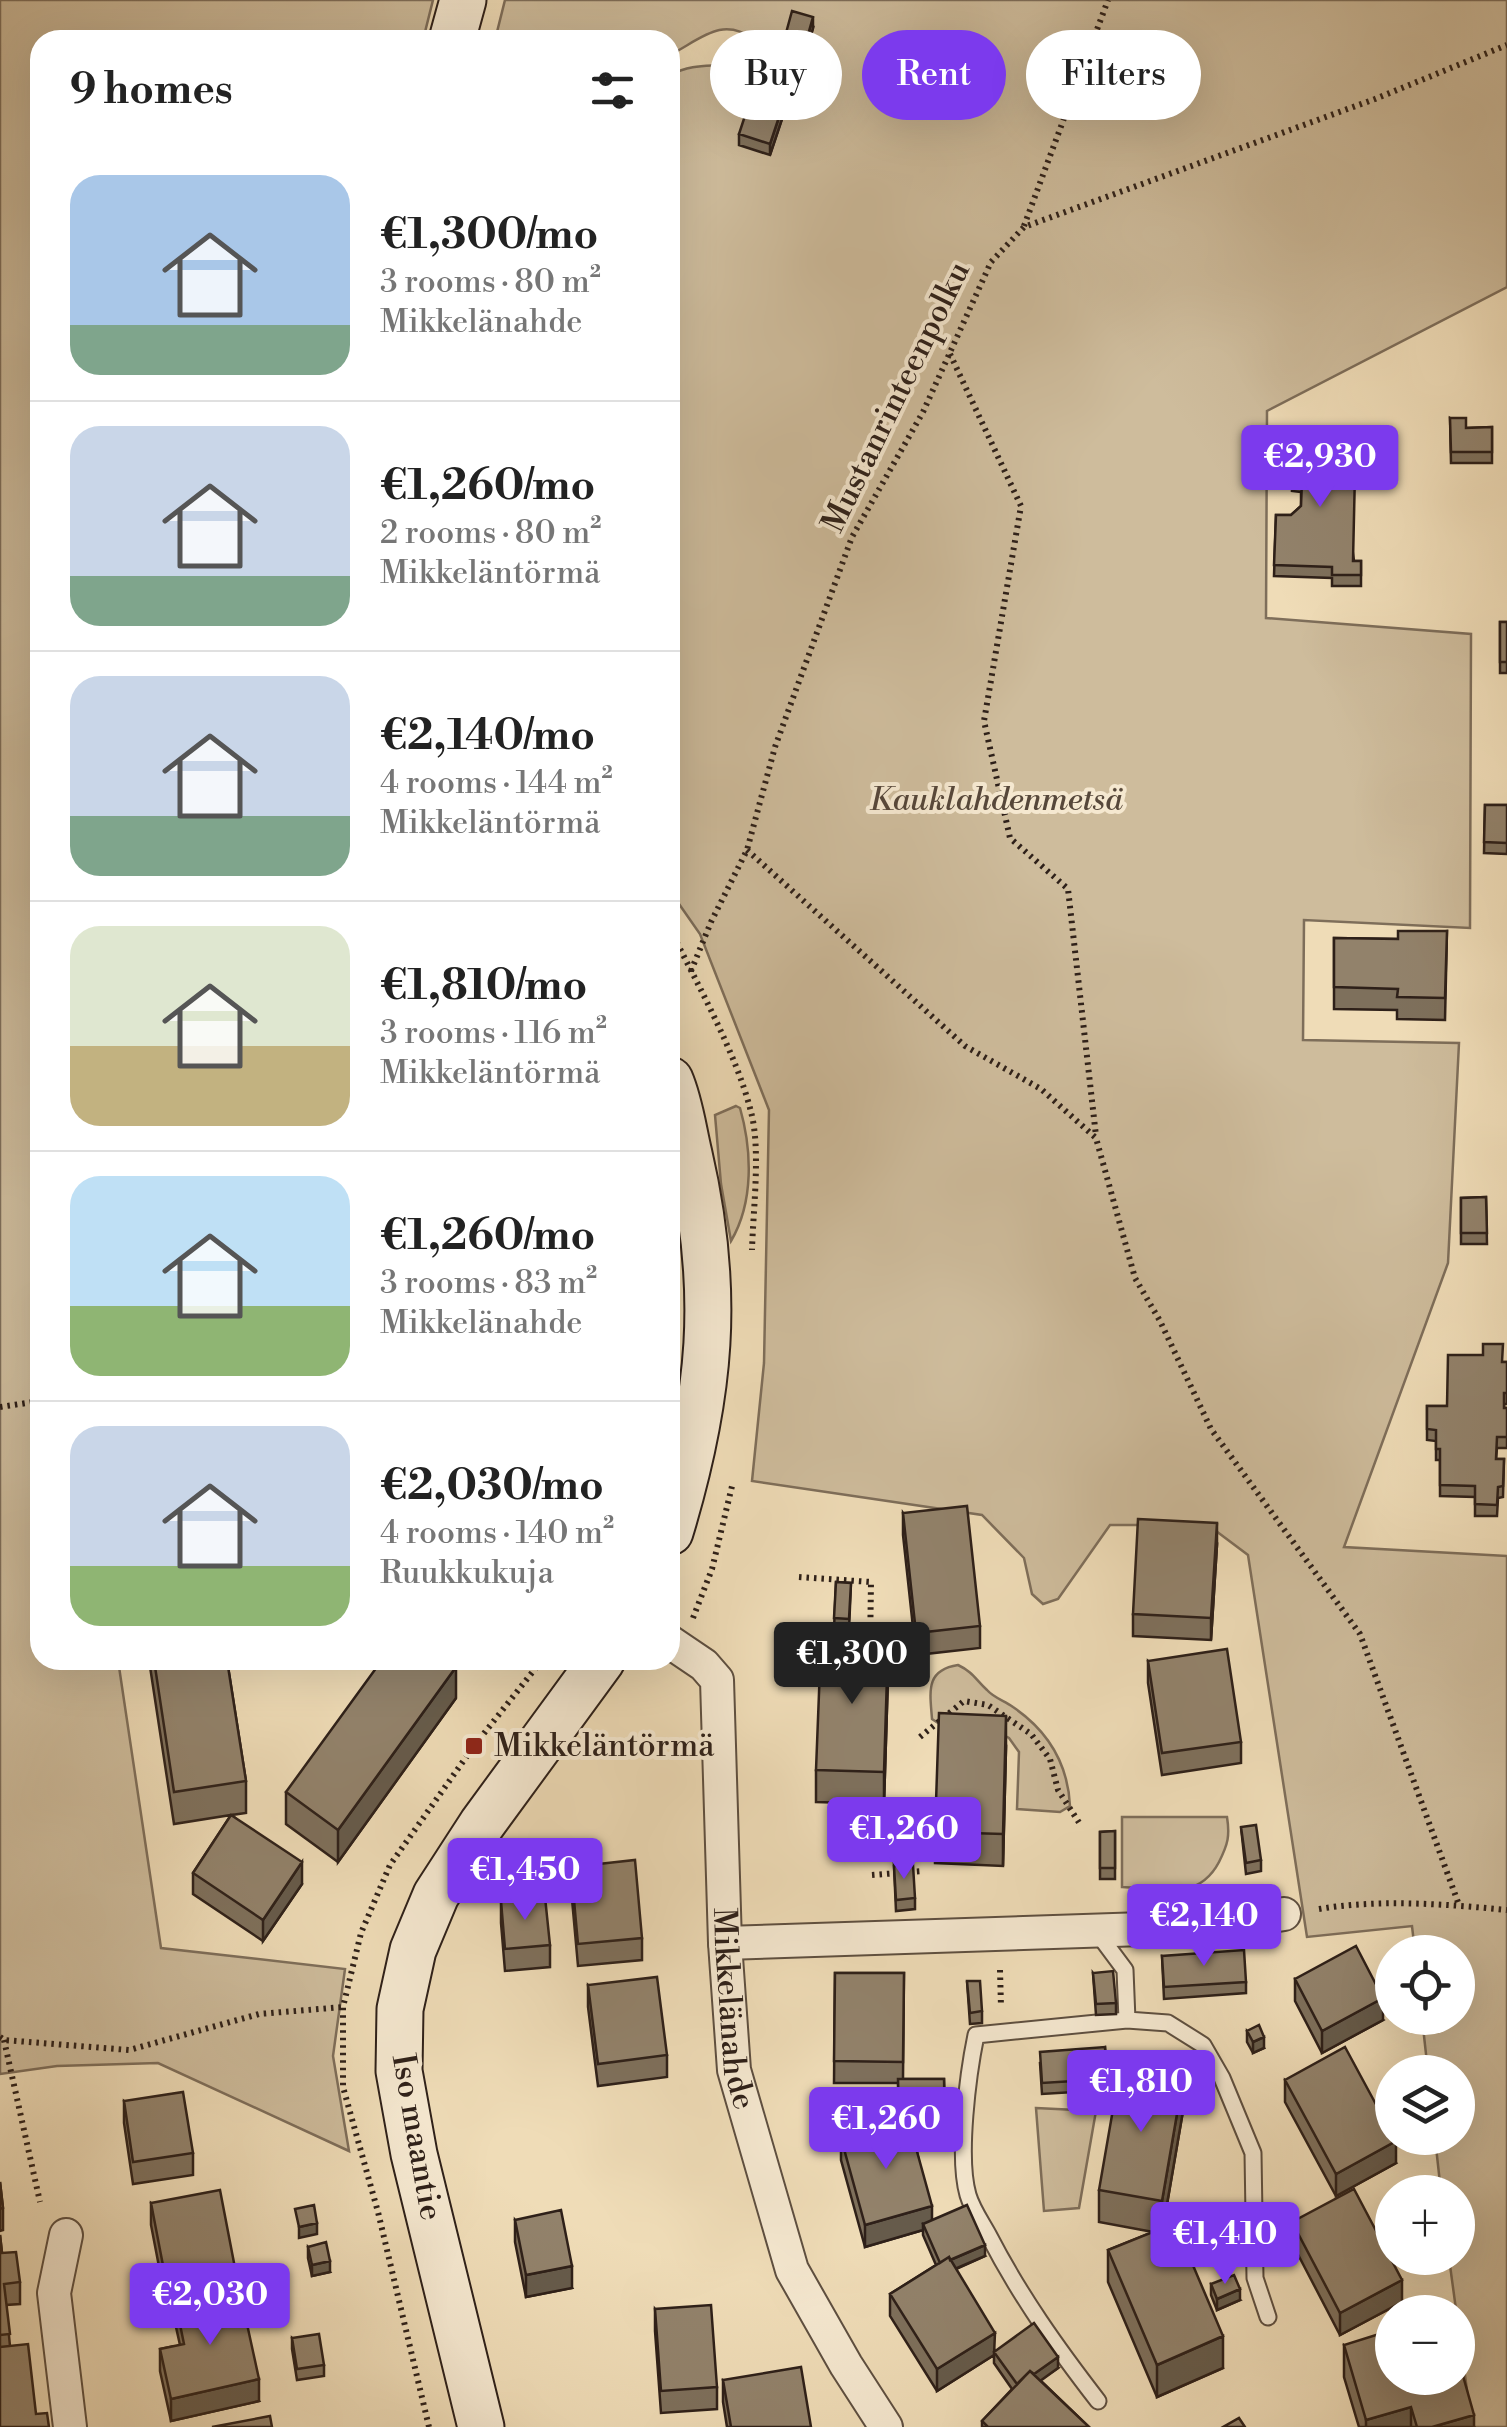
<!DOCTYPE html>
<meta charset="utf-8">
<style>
body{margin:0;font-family:"Libre Bodoni",serif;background:#f6f6f6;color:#222;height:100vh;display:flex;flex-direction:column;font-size:38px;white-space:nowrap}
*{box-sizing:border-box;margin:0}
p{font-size:32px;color:#767676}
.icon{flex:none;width:55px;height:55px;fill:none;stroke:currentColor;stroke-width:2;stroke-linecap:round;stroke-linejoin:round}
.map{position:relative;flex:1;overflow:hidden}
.sheet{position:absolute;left:30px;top:30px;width:650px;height:1640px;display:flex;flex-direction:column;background:#fff;border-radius:30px;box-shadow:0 10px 40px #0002}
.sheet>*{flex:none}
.hud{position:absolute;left:710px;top:30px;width:645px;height:90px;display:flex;gap:20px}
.tools{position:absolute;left:1375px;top:1935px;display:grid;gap:20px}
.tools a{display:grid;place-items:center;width:100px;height:100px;border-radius:50%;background:#fff;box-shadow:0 10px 40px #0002;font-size:50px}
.price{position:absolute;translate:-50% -85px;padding:0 22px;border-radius:10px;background:#7c3aed;color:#fff;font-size:32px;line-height:65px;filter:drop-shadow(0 2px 5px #0008)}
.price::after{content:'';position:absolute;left:50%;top:60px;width:30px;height:22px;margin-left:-15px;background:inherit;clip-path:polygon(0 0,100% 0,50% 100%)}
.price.current{background:#222;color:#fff}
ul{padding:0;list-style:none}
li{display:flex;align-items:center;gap:30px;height:250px;padding:0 40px}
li+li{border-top:2px solid #e0e0e0}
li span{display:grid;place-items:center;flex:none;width:280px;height:200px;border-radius:30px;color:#555}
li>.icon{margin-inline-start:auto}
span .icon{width:120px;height:120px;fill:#fffc;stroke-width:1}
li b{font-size:42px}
h2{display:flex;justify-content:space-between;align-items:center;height:120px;padding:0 40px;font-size:42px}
.chip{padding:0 35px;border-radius:45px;background:#fff;box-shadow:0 10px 40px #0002;font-size:35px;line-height:90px}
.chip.current{background:#7c3aed;color:#fff}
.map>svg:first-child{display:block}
.green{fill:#cebc9c;stroke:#7e6e5a;stroke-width:2.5}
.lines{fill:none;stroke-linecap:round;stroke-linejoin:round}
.service-casing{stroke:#5e4f40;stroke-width:19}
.minor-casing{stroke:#5e4f40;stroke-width:36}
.secondary-casing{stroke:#2e2019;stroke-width:49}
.path{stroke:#2e2019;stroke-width:6;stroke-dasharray:2.5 5;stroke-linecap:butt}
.service{stroke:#f5e8d0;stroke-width:15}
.minor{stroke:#f5e8d0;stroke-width:32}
.secondary{stroke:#f5e8d0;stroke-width:45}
.wall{fill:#7e705c;stroke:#2e2019;stroke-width:2.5}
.shaded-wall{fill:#665b4b;stroke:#2e2019;stroke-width:2.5}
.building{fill:#92826b;stroke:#2e2019;stroke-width:2.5}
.poi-dot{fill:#8f2418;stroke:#f5e8d0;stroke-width:4}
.labels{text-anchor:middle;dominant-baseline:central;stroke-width:8;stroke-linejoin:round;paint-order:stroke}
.street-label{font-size:32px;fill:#2e2019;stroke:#f5e8d0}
.park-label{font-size:32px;font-style:italic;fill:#56473a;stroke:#f5e8d0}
.poi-label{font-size:32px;fill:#2e2019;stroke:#f5e8d0;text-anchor:start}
</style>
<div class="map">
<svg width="1507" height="2427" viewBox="0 0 1507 2427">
<rect width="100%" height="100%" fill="#efdcb7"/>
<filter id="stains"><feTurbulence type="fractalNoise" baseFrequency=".002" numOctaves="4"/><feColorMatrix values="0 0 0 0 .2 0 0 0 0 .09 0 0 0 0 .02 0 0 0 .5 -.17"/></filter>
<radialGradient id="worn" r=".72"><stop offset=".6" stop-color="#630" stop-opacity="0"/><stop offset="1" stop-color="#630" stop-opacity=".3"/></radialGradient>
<path class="green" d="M0,0H433L423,40H40V1660H118L161,1948L345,1969L333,2056L349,2151L158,2063L57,2066L0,2074Z
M505,0H1507V287L1267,411L1266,618L1471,634L1470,928L1304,920L1303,1040L1459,1043L1448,1263L1344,1547L1507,1556V2427H1472L1449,2258H1458V2192H1441L1435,2138H1458V2072H1428L1422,2018H1458V1952H1415L1412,1926L1307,1937L1248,1555L1208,1525H1110L1058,1599L1043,1604L1032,1594L1024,1558L982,1515L752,1481L764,1363L769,1110L700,934L670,891V75C701,59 719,71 748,59L753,39C722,16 701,39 670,55V40H495Z
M736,1106L740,1108C752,1150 754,1202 731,1241L721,1184L715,1115Z
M958,1665C973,1672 976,1680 987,1690C994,1698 1005,1701 1013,1707C1048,1731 1068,1764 1070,1806L1060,1812L1017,1809L1019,1752L1009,1738L995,1731L946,1728L932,1719C930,1692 925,1670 958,1665Z
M1122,1817H1227C1230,1836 1228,1844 1219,1862C1198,1902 1160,1889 1122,1887Z
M1036,2108L1096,2111L1079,2208L1044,2211Z"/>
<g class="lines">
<g class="service-casing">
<path id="service" d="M1096,1931L1125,1970L1127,2020L976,2035C968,2074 957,2157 968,2195C972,2209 982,2223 989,2236C1020,2296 1057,2348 1098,2401
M1127,2020L1168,2023L1203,2045L1222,2078L1253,2153L1255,2278L1268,2317"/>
</g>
<g class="minor-casing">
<g id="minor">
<path id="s1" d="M670,1642L704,1665L717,1680L725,1943L734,2070L792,2270L846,2365L886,2427"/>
<path d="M725,1943L1203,1927L1284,1914"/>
<path d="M66,2235L54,2293L70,2427"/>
</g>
</g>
<g class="secondary-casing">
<path id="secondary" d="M452,40L463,0
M670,1080C680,1103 683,1129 689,1154C721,1292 711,1397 670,1532
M481,2427L414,2154L399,2071L400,2009L413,1950L436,1895L482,1824L602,1660"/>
</g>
<path class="path" d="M1024,226L1108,0
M950,354L1021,506L984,721L1010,838L1068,889L1096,1136
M747,850L965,1046L1041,1089L1096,1138L1135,1278L1160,1321L1211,1429L1360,1634L1459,1905
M670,929C697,983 737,1055 751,1112C761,1149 753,1211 752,1250
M691,971L711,922L747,850L775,747L852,537L923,412L991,262L1024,227L1375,99L1507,45
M0,1407L40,1401
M799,1577L871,1582L870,1649
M693,1618L712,1569L733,1482
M883,1650L901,1651
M805,1655L827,1656
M884,1659L903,1660
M920,1737L964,1701L988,1705L1031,1734L1050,1759L1058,1790L1080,1824
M872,1875L924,1871
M1319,1909C1379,1899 1446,1904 1507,1910
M1000,1970L1001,2007
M0,2037L4,2040L129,2050L259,2014L343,2007
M4,2040L40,2202
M429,2427L378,2212L343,2087V2007L361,1933L390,1865L474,1746L542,1660"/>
<use href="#service" class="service"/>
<use href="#minor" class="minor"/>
<use href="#secondary" class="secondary"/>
</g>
<path class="wall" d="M813,28L804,60L783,55V44Z
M781,98L780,104L783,116L770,155L739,145V134Z
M1450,418L1466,428L1492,427V463H1451Z
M1293,436L1342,471L1354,561H1361V586H1332V578L1274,576L1276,515H1291L1301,506V492L1292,491Z
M1500,622H1507V673H1500Z
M1485,805H1507V854L1484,853Z
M1447,931L1445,1020L1397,1019V1010L1334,1009V938L1398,939Z
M1486,1197L1487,1244H1461V1198Z
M1503,1362H1507V1404H1504V1408H1507V1448H1497L1496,1459H1504L1503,1497L1498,1498L1497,1516H1475V1497L1440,1496V1460H1436V1441L1427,1440V1406H1447Z
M903,1513L980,1626V1648L916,1655L903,1535Z
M1217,1545L1211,1640L1133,1636V1614Z
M836,1582L851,1583L849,1630L834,1629Z
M149,1660H227L246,1781V1813L232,1815L302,1884L263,1941L193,1894V1873L231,1815L174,1824Z
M1148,1661L1241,1742V1763L1162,1775L1148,1683Z
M888,1676L884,1804L816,1802V1770Z
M456,1698L338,1862L286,1824V1792Z
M1006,1748L1003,1866L935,1863V1832Z
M875,1822H890L891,1853H876Z
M1241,1827L1261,1860V1871L1246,1874Z
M1115,1831V1879H1100V1832Z
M894,1866L915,1898V1909L896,1911Z
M571,1867L642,1938V1960L578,1966L571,1888Z
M501,1901L550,1945V1967L505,1971L501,1923Z
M1162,1956L1246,1982V1993L1164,1999Z
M835,1973H904L903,2079H944L945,2133L913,2134L932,2220L985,2256L956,2269L995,2351L1058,2368L1040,2380L1089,2427H982V2421L1012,2389L994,2363V2355L937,2391L890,2316V2294L936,2265L923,2235V2230L865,2247L841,2160V2138L899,2122L898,2083H834Z
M1093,1973L1116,2003V2014L1096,2015Z
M1295,1979L1383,2020L1322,2053L1295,2001Z
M967,1981L982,2011V2023L970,2024Z
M588,1985L667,2055V2077L598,2086L588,2007Z
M1247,2031L1264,2048L1253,2053L1247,2042Z
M1105,2047L1107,2090L1042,2094L1040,2063Z
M1285,2080L1396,2163L1336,2196L1285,2102Z
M124,2101L193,2153V2175L133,2184L124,2123Z
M1183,2111L1163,2228L1223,2368L1157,2397L1108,2282V2250L1153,2232L1099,2222V2190Z
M0,2182L3,2208V2230L0,2231Z
M151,2203L235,2268V2290L166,2303L151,2225Z
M515,2220L572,2288L526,2297L515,2242Z
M1292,2222L1402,2302L1340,2335L1292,2243Z
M0,2235L2,2253L20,2282V2304L6,2305L10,2346L0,2427Z
M308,2247L330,2272L312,2276L308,2258Z
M1211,2284L1240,2300L1217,2310L1211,2295Z
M176,2305L259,2401L171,2421L160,2371V2349L180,2345L176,2327Z
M655,2309L717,2387V2409L661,2413L655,2331Z
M292,2338L324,2365V2376L297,2380L292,2349Z
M1344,2345L1474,2427H1359L1344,2377Z
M723,2380L811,2427H727L723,2402Z"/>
<path class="shaded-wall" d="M813,17V28L804,60V49Z
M783,105V116L770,155V144Z
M1217,1523V1545L1211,1640V1618Z
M888,1644V1676L884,1804V1772Z
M456,1667V1698L338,1862V1830Z
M1006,1716V1748L1003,1866V1834Z
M302,1862V1884L263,1941V1920Z
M1383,1998V2020L1322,2053V2031Z
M1264,2037V2048L1253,2053V2042Z
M1183,2079V2111L1162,2233V2201Z
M1396,2141V2163L1336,2196V2174Z
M932,2206V2228L923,2224V2230L865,2247V2225Z
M317,2223V2234L299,2238V2227Z
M985,2245V2256L941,2275V2264Z
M330,2261V2272L312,2276V2265Z
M572,2266V2288L526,2297V2275Z
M1402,2280V2302L1340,2335V2313Z
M1240,2289V2300L1217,2310V2299Z
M995,2333L994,2355L937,2391V2369Z
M1223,2336V2368L1157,2397V2365Z
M1058,2357V2368L1018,2397V2385Z
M259,2379V2401L171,2421V2399Z
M1411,2407V2427H1366V2420Z
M1474,2415V2427H1432Z"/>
<path class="building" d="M792,11L813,17L804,49L783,44Z
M757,79L781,87L776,103L783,105L770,144L739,134Z
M1450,418H1466V428L1492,427V452H1451Z
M1293,436L1343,438L1342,471L1355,472L1353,561H1361V575H1332V567L1274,565L1276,515H1291L1301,506L1302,481L1292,480Z
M1500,622H1507V662H1500Z
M1485,805H1507V843L1484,842Z
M1398,931H1447L1445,998L1397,997L1398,989L1334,987V938L1398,939Z
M1486,1197L1487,1233H1461V1198Z
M1483,1344H1503L1502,1362H1507V1393H1504V1408H1507V1437H1497L1496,1459H1504L1503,1486L1498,1487L1497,1505L1475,1504V1486L1440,1485V1449H1436V1430L1427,1429V1406H1447L1448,1355H1483Z
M967,1506L980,1626L916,1633L903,1513Z
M1138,1519L1217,1523L1211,1618L1133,1614Z
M836,1582L851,1583L849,1619L834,1618Z
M821,1642L888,1644L884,1772L816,1770Z
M1227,1649L1241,1742L1162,1753L1148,1661Z
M154,1660H227L246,1781L174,1792Z
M382,1660H447L456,1667L338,1830L286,1792Z
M939,1713L1006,1716L1003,1834L935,1832Z
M231,1815L302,1862L263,1920L193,1873Z
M875,1822H890L891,1842H876Z
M1256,1825L1261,1860L1246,1863L1241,1827Z
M1115,1831V1868H1100V1832Z
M635,1860L642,1938L578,1944L571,1867Z
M913,1865L915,1898L896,1900L894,1866Z
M545,1897L550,1945L505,1949L501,1901Z
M1356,1946L1383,1998L1322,2031L1295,1979Z
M1244,1950L1246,1982L1164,1987L1162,1956Z
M1113,1971L1116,2003L1096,2004L1093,1973Z
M835,1973H904L903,2062L834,2061Z
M657,1977L667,2055L598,2064L588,1985Z
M967,1981H980L982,2011L970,2013Z
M1259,2025L1264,2037L1253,2042L1247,2031Z
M1105,2047L1107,2079L1042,2083L1040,2052Z
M1345,2047L1392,2134V2138L1396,2141L1336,2174L1285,2080Z
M1120,2069L1183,2079L1162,2201L1099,2190Z
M898,2079H944L945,2122L910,2123L908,2119L899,2122Z
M183,2092L193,2153L133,2162L124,2101Z
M908,2119L932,2206L865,2225L841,2138Z
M0,2182L3,2208L0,2209Z
M1354,2189L1402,2280L1340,2313L1292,2222Z
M220,2190L235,2268L166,2281L151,2203Z
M314,2205L317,2223L299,2227L295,2209Z
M967,2205L985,2245L950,2260L949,2257L940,2263L923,2224Z
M561,2210L572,2266L526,2275L515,2220Z
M1175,2223L1223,2336L1157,2365L1108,2250Z
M0,2235L2,2253L16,2252L20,2282L4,2284L10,2334L0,2335Z
M326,2242L330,2261L312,2265L308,2247Z
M949,2257L995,2333L937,2369L890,2294Z
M1234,2275L1240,2289L1217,2299L1211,2284Z
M240,2292L259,2379L171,2399L160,2349L184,2344L176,2305Z
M711,2305L717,2387L661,2391L655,2309Z
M1034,2323L1058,2357L1034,2374L1030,2371L1017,2384L994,2352Z
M1392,2330V2378H1458V2358L1474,2415L1432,2427H1417L1411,2407L1366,2420L1344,2345Z
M319,2334L324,2365L297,2369L292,2338Z
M28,2344L36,2414L47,2413L49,2427H0V2347Z
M801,2367L811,2427H731L723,2380Z
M1030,2371L1089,2427H988L982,2421Z
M270,2416L272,2427H212Z
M1239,2418L1245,2427H1223Z"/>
<rect class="poi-dot" x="464" y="1736" width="20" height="20" rx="5"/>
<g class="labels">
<g class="street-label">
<text transform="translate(896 397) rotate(-64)">Mustanrinteenpolku</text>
<text stroke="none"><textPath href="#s1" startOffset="390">Mikkelänahde</textPath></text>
<text transform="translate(417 2137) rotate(80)">Iso maantie</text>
</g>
<g class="park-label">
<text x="996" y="800">Kauklahdenmetsä</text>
</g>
<g class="poi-label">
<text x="494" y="1746">Mikkeläntörmä</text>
</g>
</g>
<rect width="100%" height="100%" filter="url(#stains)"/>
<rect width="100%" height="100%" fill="url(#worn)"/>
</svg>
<div class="tools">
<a><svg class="icon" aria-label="locate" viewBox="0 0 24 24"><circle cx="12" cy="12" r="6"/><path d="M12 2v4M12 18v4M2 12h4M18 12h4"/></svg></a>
<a><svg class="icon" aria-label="layers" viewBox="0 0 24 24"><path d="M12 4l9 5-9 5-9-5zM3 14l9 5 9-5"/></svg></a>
<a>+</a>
<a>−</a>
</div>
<b class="price" style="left:1320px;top:510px">€2,930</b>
<b class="price current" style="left:852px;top:1707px">€1,300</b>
<b class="price" style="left:904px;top:1882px">€1,260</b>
<b class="price" style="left:525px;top:1923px">€1,450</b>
<b class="price" style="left:1204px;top:1969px">€2,140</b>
<b class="price" style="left:1141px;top:2135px">€1,810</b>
<b class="price" style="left:886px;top:2172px">€1,260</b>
<b class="price" style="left:1225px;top:2287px">€1,410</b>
<b class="price" style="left:210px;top:2348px">€2,030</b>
<div class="hud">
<a class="chip">Buy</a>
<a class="chip current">Rent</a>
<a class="chip">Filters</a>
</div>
<section class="sheet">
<h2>9 homes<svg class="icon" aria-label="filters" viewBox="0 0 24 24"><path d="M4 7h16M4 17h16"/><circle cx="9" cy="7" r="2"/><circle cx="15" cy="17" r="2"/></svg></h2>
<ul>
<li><span style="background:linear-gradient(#a9c7e8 75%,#7fa58c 0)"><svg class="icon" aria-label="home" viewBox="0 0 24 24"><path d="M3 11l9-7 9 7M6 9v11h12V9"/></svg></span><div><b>€1,300/mo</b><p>3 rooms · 80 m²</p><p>Mikkelänahde</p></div></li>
<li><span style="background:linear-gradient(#c9d6e8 75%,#7fa58c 0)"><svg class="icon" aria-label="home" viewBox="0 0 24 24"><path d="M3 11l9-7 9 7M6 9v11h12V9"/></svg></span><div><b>€1,260/mo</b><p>2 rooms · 80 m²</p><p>Mikkeläntörmä</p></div></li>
<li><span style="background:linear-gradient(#c9d6e8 70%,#7fa58c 0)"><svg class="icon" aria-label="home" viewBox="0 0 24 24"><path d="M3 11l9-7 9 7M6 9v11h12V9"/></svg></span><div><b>€2,140/mo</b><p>4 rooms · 144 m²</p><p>Mikkeläntörmä</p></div></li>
<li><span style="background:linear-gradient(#dfe7d0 60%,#c2b280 0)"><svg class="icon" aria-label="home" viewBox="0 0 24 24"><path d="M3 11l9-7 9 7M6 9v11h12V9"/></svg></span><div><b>€1,810/mo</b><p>3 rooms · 116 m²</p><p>Mikkeläntörmä</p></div></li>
<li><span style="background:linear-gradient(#bfe0f5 65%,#8fb573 0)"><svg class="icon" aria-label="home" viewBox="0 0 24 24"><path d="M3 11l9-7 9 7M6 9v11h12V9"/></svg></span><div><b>€1,260/mo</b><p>3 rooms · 83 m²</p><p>Mikkelänahde</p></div></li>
<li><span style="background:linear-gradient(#c9d6e8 70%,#8fb573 0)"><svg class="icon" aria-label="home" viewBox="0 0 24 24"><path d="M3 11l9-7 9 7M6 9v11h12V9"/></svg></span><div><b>€2,030/mo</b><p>4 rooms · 140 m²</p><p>Ruukkukuja</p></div></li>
</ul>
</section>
</div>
